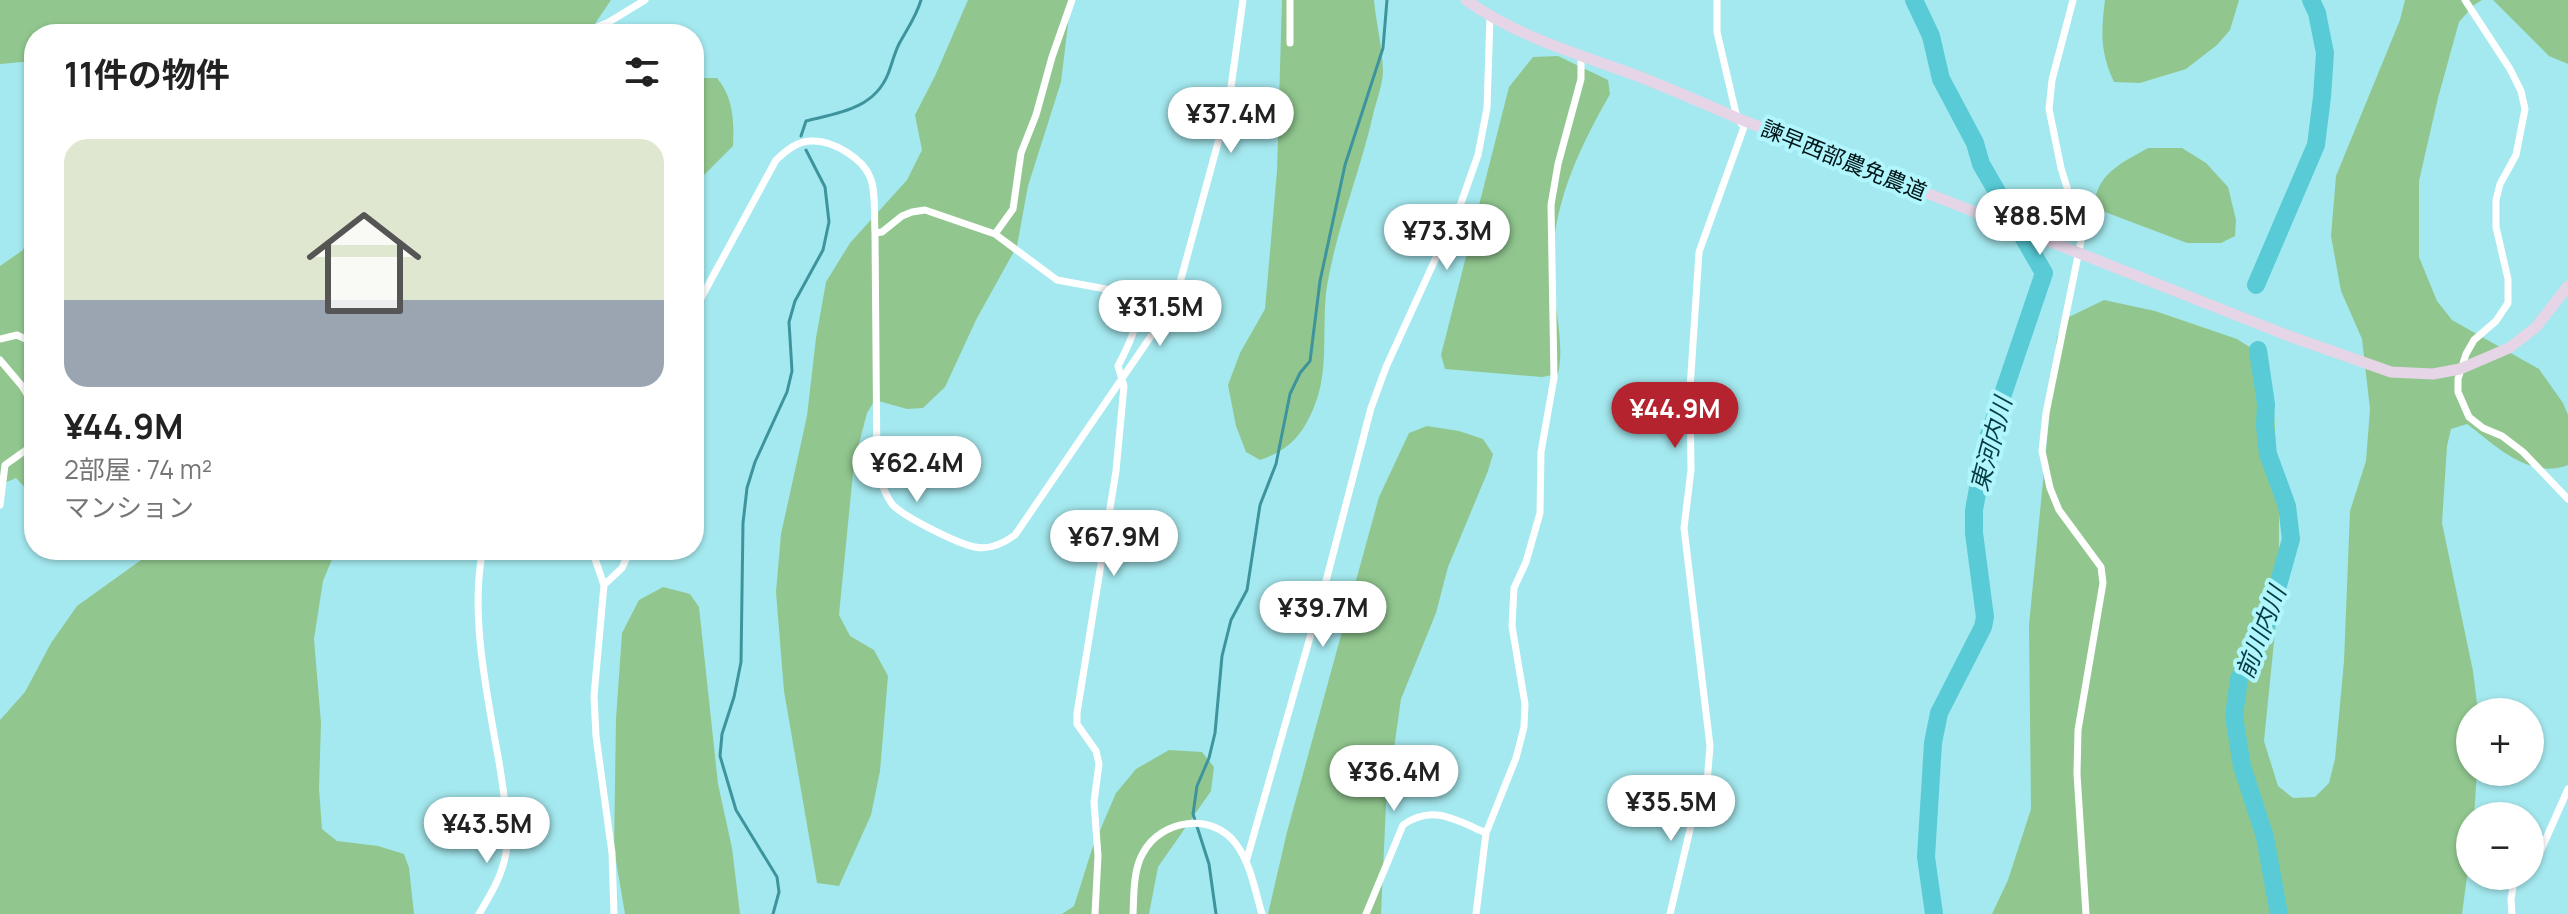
<!DOCTYPE html>
<html lang="ja">
<meta charset="utf-8">
<style>
body{margin:0;font-family:Manrope,"Noto Sans JP",sans-serif;background:#f2f2f2;color:#222;height:100vh;display:flex;flex-direction:column;font-size:30px;white-space:nowrap}
*{box-sizing:border-box;margin:0}
p{font-size:26px;color:#767676}
.icon{flex:none;width:44px;height:44px;fill:none;stroke:currentColor;stroke-width:2;stroke-linecap:round;stroke-linejoin:round}
.map{position:relative;flex:1;overflow:hidden}
.drawer{position:absolute;left:24px;top:24px;width:680px;height:536px;display:flex;flex-direction:column;background:#fff;border-radius:32px;box-shadow:0 2px 6px #0004}
.drawer>*{flex:none}
.fabs{position:absolute;left:2456px;top:698px;display:grid;gap:16px}
.fabs a{display:grid;place-items:center;width:88px;height:88px;border-radius:50%;background:#fff;box-shadow:0 2px 6px #0004;font-size:40px}
.price{position:absolute;translate:-50% -68px;padding:0 18px;border-radius:28px;background:#fff;color:#222;font-size:26px;line-height:52px;filter:drop-shadow(0 2px 4px #0008)}
.price::after{content:'';position:absolute;left:50%;top:48px;width:24px;height:18px;margin-left:-12px;background:inherit;clip-path:polygon(0 0,100% 0,50% 100%)}
.price.on{background:#b5232e;color:#fff}
ul{padding:0;list-style:none}
li{display:grid;align-content:center;gap:16px;height:424px;padding:0 40px}
li+li{border-top:2px solid #e0e0e0}
li span{display:grid;place-items:center;height:248px;border-radius:24px;color:#555}
li>.icon{margin-inline-start:auto}
span .icon{width:144px;height:144px;fill:#fffc;stroke-width:1}
li b{font-size:34px}
h2{display:flex;justify-content:space-between;align-items:center;height:96px;padding:0 40px;font-size:34px}
.map>svg:first-child{display:block}
.green{fill:#91c78f}
.lines{fill:none;stroke-linecap:round;stroke-linejoin:round}
.stream{stroke:#3e949d;stroke-width:3}
.river{stroke:#58cbd6;stroke-width:18}
.street{stroke:#fff;stroke-width:7}
.secondary{stroke:#e5d5e6;stroke-width:11}
.labels{text-anchor:middle;dominant-baseline:central;stroke-width:8;stroke-linejoin:round;paint-order:stroke}
.street-label{font-size:22px;fill:#001517;stroke:#b1f6fd}
.water-label{font-size:24px;font-style:italic;fill:#043c41;stroke:#b1f6fd}
</style>
<div class="map">
<svg width="2568" height="914" viewBox="0 0 2568 914">
<rect width="100%" height="100%" fill="#a4e9ef"/>
<path class="green" d="M0,0H611L588,34H34V61L0,64Z
M968,0H1071L1061,82L1028,186L1017,246L976,320L945,387L923,408L907,409L875,400L867,413L854,463L839,615L850,636L874,650L888,676L880,771L871,815L839,886L817,883L784,691L776,592L781,534L807,416L816,338L826,282L850,243L907,180L922,150L915,115L935,76Z
M1282,0H1374C1376,23 1383,49 1383,73C1382,86 1376,102 1373,115C1360,172 1337,227 1327,286C1321,325 1330,370 1314,407C1302,436 1289,450 1260,460L1246,452L1236,426L1228,385L1240,353L1265,309L1277,171Z
M2105,0H2239L2230,30L2217,45L2186,69L2140,83L2114,82C2100,52 2101,32 2105,0Z
M2405,0H2482L2474,5L2459,22L2438,98L2419,181V257L2437,301L2452,320L2539,369L2563,403L2568,415V465C2530,480 2496,446 2467,424L2451,429L2447,446L2442,523L2473,671L2478,712H2470V772H2477L2474,816H2470V854L2462,914H1992L2008,880L2031,809L2029,625L2057,337L2069,317L2104,300L2155,311L2237,339L2261,354L2274,411L2279,510V592L2264,741L2278,786L2293,798L2315,797L2329,783L2335,759L2344,661L2350,511L2366,461L2370,409L2362,339L2341,291L2331,236L2336,176L2400,20Z
M2493,0H2568V64L2549,56Z
M1558,56L1608,80L1610,94C1578,151 1550,208 1553,275C1554,306 1565,345 1558,374L1542,377L1445,369L1441,355L1509,87L1533,57Z
M694,78H717C734,99 734,121 733,146L694,185Z
M2148,148H2182L2206,163L2228,187L2236,220L2235,236L2221,243H2187L2105,212L2096,195C2103,170 2127,160 2148,148Z
M34,212V520L30,493L16,478L0,485V266L23,250Z
M1427,426L1459,431L1483,439L1493,454L1488,471L1448,567L1436,613L1401,699L1386,805L1381,914H1268L1287,832L1379,497L1409,433Z
M155,550H336L323,581L314,639L321,723L319,788L322,829L337,841L378,846L404,854L409,868L414,914H0V720L25,692L51,643L77,606Z
M663,587L690,594L699,607L718,784L732,848L740,914H625L614,849L616,719L622,633L639,600Z
M1169,750L1202,752L1214,767L1211,791L1158,867L1149,914H1062L1074,906L1092,849L1116,793L1136,769Z"/>
<g class="lines">
<path class="stream" d="M801,136L806,121C838,113 874,109 888,74C892,64 894,54 899,44C907,29 916,17 921,0
M773,914L779,892L777,877L736,810L720,756L722,734L734,697L741,662L743,523L747,488L755,462L787,392L792,371L789,322L795,301L823,250L829,222L825,187L806,150
M1216,914L1209,864L1193,814L1197,786L1209,758L1215,733L1222,656L1231,620L1247,590L1260,505L1276,464L1290,394L1300,373L1310,361L1320,281L1345,165L1383,48L1387,0"/>
<path class="river" d="M1914,0L1931,36L1941,79L1975,143L1981,164L2044,273L1986,444L1974,510V533L1985,617L1983,627L1939,713L1933,743L1926,857L1934,914
M2256,285L2316,145L2322,97L2325,53L2317,13L2311,0
M2258,350L2266,404L2265,426L2268,454L2287,506L2291,539L2268,621L2239,679L2234,716L2242,766L2265,837L2279,914"/>
<path class="street" d="M2073,0L2052,80L2049,109L2061,168L2082,236L2046,413L2042,451L2050,488L2059,510L2101,567L2103,583L2078,730L2077,774L2086,914
M2465,0L2510,69L2521,91L2525,109L2516,155L2500,184L2496,200V227L2508,279V303L2496,321L2474,340L2466,354L2458,379V392L2469,417L2483,428L2502,436L2523,452L2568,499
M581,34L609,22L645,0
M604,34L609,22
M1290,43V0
M875,233L877,470C881,482 884,493 892,504C902,516 958,544 975,547C989,550 1004,543 1015,535L1175,301L1229,102L1243,0
M995,234L1013,209L1021,153L1036,115L1052,57L1072,0
M34,258L29,263L28,273L34,277
M694,311L776,160C787,150 798,140 814,141C834,141 863,159 870,177C876,189 874,218 875,233L882,232L902,216L912,212L925,210L995,234L1057,280L1133,294C1144,318 1129,344 1118,366L1124,386L1116,471L1077,713V724L1096,751L1099,764L1094,802L1098,856L1095,914
M0,339L17,335L34,343
M0,360L22,386L34,406
M0,505L5,465L26,450L34,439
M592,550L604,585L594,696L596,736L612,853L614,914
M604,585L622,568L630,550
M2530,859L2541,850L2568,789
M1246,862L1326,581L1371,408L1386,367L1461,203L1478,155L1487,108L1490,17
M479,914C491,894 502,876 506,853C510,829 503,786 499,762C488,699 469,613 483,550
M1133,914C1134,895 1133,870 1143,853C1161,819 1213,812 1236,844C1251,864 1255,891 1262,914
M1366,914L1403,825C1433,804 1456,820 1486,833
M1476,914L1486,833L1516,758L1524,727L1525,704L1512,626L1514,588L1526,562L1540,513L1541,452L1554,378L1551,205L1558,164L1581,79V57
M1670,914L1693,817L1707,783L1710,746L1684,528L1691,470L1690,389L1699,252L1744,127L1737,118L1717,32V0
M2512,914L2511,899L2515,876"/>
<path class="secondary" d="M1466,0C1516,36 1577,54 1635,75C1669,88 1703,103 1737,118L2289,336L2391,372L2433,374L2460,369L2509,348L2536,327L2568,286"/>
</g>
<g class="labels">
<g class="street-label">
<text transform="translate(1844 160) rotate(22)">諫早西部農免農道</text>
</g>
<g class="water-label">
<text transform="translate(1990 444) rotate(-75)">東河内川</text>
<text transform="translate(2260 632) rotate(-69)">前川内川</text>
</g>
</g>
</svg>
<div class="fabs">
<a>+</a>
<a>−</a>
</div>
<b class="price" style="left:1231px;top:155px">¥37.4M</b>
<b class="price" style="left:2040px;top:257px">¥88.5M</b>
<b class="price" style="left:1447px;top:272px">¥73.3M</b>
<b class="price" style="left:1160px;top:348px">¥31.5M</b>
<b class="price on" style="left:1675px;top:450px">¥44.9M</b>
<b class="price" style="left:917px;top:504px">¥62.4M</b>
<b class="price" style="left:1114px;top:578px">¥67.9M</b>
<b class="price" style="left:1323px;top:649px">¥39.7M</b>
<b class="price" style="left:1394px;top:813px">¥36.4M</b>
<b class="price" style="left:1671px;top:843px">¥35.5M</b>
<b class="price" style="left:487px;top:865px">¥43.5M</b>
<section class="drawer">
<h2>11件の物件<svg class="icon" aria-label="filters" viewBox="0 0 24 24"><path d="M4 7h16M4 17h16"/><circle cx="9" cy="7" r="2"/><circle cx="15" cy="17" r="2"/></svg></h2>
<ul>
<li><span style="background:linear-gradient(#dfe7d0 65%,#9aa5b1 0)"><svg class="icon" aria-label="home" viewBox="0 0 24 24"><path d="M3 11l9-7 9 7M6 9v11h12V9"/></svg></span><div><b>¥44.9M</b><p>2部屋 · 74 m²</p><p>マンション</p></div></li>
</ul>
</section>
</div>
